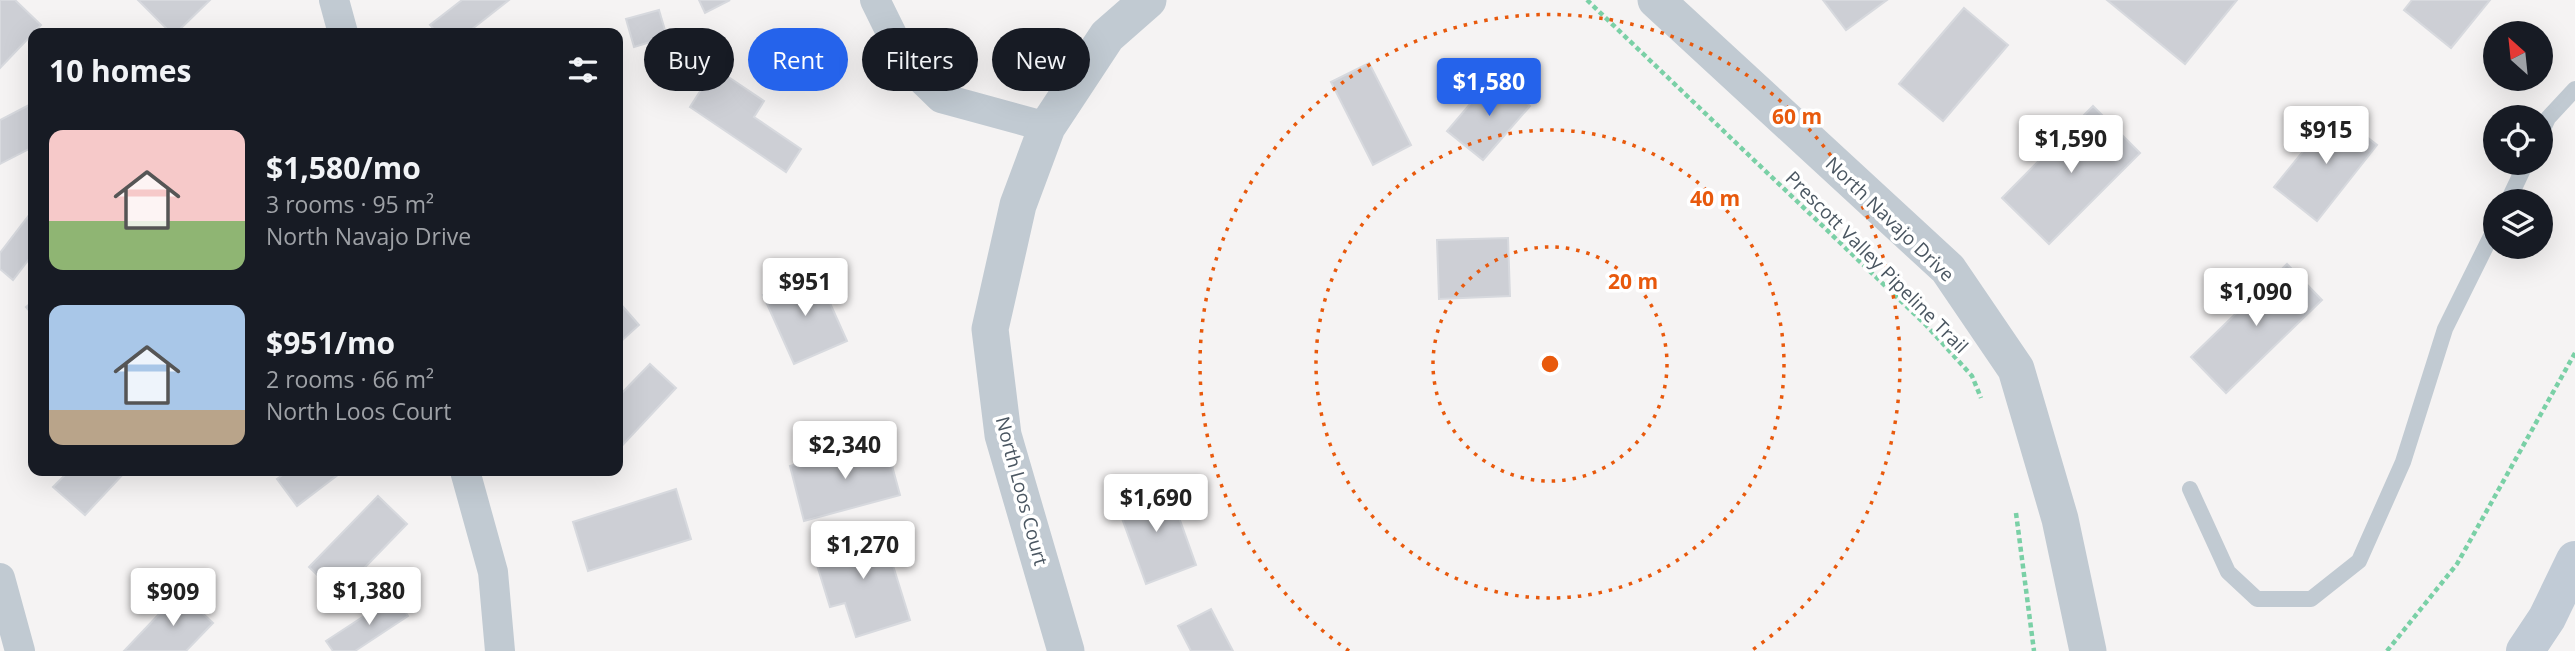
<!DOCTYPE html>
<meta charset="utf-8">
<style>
body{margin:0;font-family:"Open Sans",sans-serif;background:#20242c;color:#f1f3f6;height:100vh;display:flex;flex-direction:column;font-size:26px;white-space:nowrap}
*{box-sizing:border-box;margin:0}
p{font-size:23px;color:#9ea1a6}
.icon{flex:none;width:38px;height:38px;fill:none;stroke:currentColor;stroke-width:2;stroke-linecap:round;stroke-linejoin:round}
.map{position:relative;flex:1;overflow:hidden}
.panel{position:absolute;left:28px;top:28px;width:595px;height:448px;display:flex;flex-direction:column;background:#171b24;border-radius:14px;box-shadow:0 7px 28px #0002}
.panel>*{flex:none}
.hud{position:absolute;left:644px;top:28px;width:665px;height:63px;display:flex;gap:14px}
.needle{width:46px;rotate:333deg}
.fabs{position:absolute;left:2483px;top:21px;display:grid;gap:14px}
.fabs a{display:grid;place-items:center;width:70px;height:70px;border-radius:50%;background:#171b24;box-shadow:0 7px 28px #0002;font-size:35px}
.price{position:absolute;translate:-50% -60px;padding:0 16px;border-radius:7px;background:#fff;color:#222;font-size:23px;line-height:46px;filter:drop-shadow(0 2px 4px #0008)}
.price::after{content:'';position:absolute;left:50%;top:42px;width:21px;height:16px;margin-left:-10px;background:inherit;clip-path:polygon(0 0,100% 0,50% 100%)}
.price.active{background:#2563eb;color:#fff}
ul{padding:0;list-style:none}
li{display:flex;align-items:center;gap:21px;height:175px;padding:0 21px}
li span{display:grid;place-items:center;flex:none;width:196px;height:140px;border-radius:14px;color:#555}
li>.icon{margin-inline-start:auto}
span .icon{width:84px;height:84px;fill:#fffc;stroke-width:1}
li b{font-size:30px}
h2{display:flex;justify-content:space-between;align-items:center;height:84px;padding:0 21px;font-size:30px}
.tag{padding:0 24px;border-radius:32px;background:#171b24;box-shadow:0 7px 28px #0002;font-size:24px;line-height:63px}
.tag.active{background:#2563eb;color:#fff}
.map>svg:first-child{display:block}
.building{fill:#cdcfd5;stroke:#d7d9de;stroke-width:2}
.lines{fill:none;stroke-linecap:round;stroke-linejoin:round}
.path{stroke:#7ad0a6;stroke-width:4.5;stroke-dasharray:5 3.5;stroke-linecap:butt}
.service{stroke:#c1cad2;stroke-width:16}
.minor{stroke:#c1cad2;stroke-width:30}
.tertiary{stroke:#c1cad2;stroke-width:37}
.secondary{stroke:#c1cbd6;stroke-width:38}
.ring{fill:none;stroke:#e8590c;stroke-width:3.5;stroke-dasharray:3.5 7}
.labels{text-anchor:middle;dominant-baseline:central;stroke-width:7;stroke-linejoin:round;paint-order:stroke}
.street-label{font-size:19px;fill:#4a5661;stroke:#fff}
.centre{fill:#e8590c;stroke:#fff;stroke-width:3.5}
.ring-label{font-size:21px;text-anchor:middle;font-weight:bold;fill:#e8590c;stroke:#fff;stroke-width:7;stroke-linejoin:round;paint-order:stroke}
</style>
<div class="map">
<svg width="2575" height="651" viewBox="0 0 2575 651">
<rect width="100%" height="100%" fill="#f5f3f3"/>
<path class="building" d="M0,0H15L41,25L0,68Z
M138,0H210L176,33H171Z
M462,0H509L467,33H437L430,25Z
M699,0H730L705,13Z
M1823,0H1887L1846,30Z
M2107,0H2237L2185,64Z
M2412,0H2490L2451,48L2404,10Z
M1964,8L2008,45L1943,121L1899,84Z
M659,10L667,37L634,47L626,19Z
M1369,63L1411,145L1373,165L1331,82Z
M715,68L764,101L754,117L801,149L786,172L690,107Z
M1494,76L1530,106L1483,160L1447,131Z
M33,103V147L0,164V120Z
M2093,106L2140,153L2049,244L2002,198Z
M2335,112L2377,145L2317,221L2274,187Z
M33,210V254L13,280L0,269V253Z
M1508,238L1510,296L1439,299L1437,240Z
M2287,264L2322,300L2226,393L2191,357Z
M816,272L847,341L794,364L763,295Z
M33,301V315L26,307Z
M618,301L639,325L618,344Z
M650,364L676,388L618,450V397Z
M885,440L900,495L804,521L790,466Z
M69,471H126L85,515L53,487Z
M288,471H343L297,506L277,479Z
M1167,484L1196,565L1146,584L1116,502Z
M676,489L691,539L588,571L573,522Z
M378,496L407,524L338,595L309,567Z
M881,527L910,620L856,637L845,603L830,607L812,549Z
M180,592L213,623L186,651H124Z
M395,596L408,616L355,651H333L326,641Z
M1211,609L1233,651H1191L1178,626Z"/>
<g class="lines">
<path class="path" d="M1587,0L1926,325L1972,376L1981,398
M2016,513L2034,651
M2387,651L2457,564L2575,353"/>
<path class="service" d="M2541,133L2548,118L2575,89
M2508,201L2526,163
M2190,489L2228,572L2257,599H2311L2359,561L2403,462L2445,329L2496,226"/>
<path class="minor" d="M334,0L343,33
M875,0L907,65L941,98L1047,127
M465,471L493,572L500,651
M0,578L20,651"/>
<path class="tertiary" d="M1656,0L1948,269L2016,369L2060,519L2088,651
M1066,651L1003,435L990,329L1018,205L1047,127L1107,36L1148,0"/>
<path class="secondary" d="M2525,651L2547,618L2575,560"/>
</g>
<g class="ring">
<circle cx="1550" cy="364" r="117"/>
<circle cx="1550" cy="364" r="234"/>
<path d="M1349 651A350 350 0 1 1 1751 651"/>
</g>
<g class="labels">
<g class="street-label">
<text transform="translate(1890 219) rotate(44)">North Navajo Drive</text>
<text transform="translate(1877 262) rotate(45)">Prescott Valley Pipeline Trail</text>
<text transform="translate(1022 491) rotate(75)">North Loos Court</text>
</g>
</g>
<circle cx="1550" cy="364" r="10" class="centre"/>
<g class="ring-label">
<text x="1797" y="124">60 m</text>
<text x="1715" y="206">40 m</text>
<text x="1633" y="289">20 m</text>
</g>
</svg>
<div class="fabs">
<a><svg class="needle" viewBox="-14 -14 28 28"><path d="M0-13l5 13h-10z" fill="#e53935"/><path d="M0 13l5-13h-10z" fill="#9ea1a6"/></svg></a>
<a><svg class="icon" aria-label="locate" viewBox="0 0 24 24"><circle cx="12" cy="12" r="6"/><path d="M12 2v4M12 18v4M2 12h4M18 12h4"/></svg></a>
<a><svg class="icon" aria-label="layers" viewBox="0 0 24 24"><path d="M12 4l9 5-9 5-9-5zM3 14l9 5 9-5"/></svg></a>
</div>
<b class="price active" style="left:1489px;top:118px">$1,580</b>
<b class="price" style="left:2326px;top:166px">$915</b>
<b class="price" style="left:2071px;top:175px">$1,590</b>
<b class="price" style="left:805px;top:318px">$951</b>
<b class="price" style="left:2256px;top:328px">$1,090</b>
<b class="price" style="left:845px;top:481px">$2,340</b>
<b class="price" style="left:1156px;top:534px">$1,690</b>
<b class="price" style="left:863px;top:581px">$1,270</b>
<b class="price" style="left:369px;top:627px">$1,380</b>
<b class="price" style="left:173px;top:628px">$909</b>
<div class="hud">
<a class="tag">Buy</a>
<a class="tag active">Rent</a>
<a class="tag">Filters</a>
<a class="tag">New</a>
</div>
<section class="panel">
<h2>10 homes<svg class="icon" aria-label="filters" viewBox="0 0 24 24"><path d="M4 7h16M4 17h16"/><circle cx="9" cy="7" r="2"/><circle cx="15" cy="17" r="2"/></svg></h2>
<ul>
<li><span style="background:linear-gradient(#f6c9c9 65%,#8fb573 0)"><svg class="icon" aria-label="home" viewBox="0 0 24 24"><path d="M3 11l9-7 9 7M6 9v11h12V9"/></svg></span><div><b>$1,580/mo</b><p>3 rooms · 95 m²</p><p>North Navajo Drive</p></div></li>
<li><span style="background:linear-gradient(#a9c7e8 75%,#b9a48a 0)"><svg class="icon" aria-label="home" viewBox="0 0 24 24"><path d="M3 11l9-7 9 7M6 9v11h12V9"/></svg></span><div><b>$951/mo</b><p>2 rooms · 66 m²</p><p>North Loos Court</p></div></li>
</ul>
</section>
</div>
